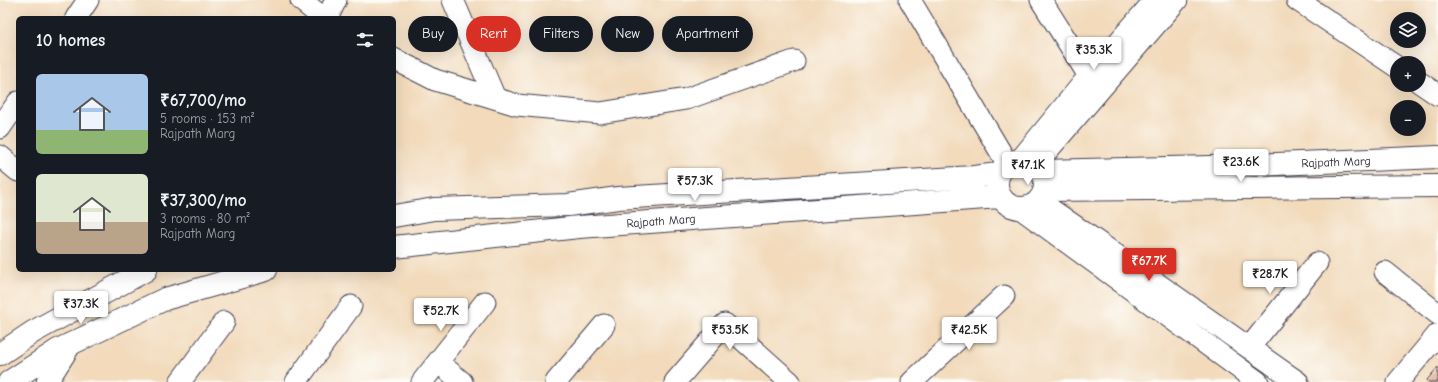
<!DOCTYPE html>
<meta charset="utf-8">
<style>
body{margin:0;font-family:"Comic Neue",sans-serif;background:#242831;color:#f1f3f6;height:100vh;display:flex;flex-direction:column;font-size:15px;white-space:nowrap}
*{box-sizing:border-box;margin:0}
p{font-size:13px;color:#9ea1a6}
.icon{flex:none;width:22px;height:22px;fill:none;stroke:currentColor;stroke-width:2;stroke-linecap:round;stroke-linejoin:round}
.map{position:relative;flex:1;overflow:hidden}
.drawer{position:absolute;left:16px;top:16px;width:380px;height:256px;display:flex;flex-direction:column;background:#171b24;border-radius:6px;box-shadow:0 4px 16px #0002}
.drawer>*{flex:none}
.banner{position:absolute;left:408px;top:16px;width:380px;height:36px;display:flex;gap:8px}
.fabs{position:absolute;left:1390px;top:12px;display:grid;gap:8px}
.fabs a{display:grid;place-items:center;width:36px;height:36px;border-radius:50%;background:#171b24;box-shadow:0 4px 16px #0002;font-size:20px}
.price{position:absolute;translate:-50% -34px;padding:0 9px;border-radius:4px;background:#fff;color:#222;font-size:13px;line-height:26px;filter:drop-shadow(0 1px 2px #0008)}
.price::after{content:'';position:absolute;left:50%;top:24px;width:12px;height:9px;margin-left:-6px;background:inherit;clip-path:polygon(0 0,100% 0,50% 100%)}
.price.current{background:#d93025;color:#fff}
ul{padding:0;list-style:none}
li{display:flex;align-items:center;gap:12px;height:100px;padding:0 20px}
li span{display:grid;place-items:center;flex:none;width:112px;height:80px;border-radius:6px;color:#555}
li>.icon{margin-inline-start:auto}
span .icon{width:48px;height:48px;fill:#fffc;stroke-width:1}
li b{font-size:17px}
h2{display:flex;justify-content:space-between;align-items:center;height:48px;padding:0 20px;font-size:17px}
.tag{padding:0 14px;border-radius:18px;background:#171b24;box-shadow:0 4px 16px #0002;font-size:14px;line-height:36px}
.tag.current{background:#d93025;color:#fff}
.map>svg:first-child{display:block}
.building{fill:#dba991}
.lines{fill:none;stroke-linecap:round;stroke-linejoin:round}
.minor-casing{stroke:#413e4e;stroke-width:23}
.major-casing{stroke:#413e4e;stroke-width:24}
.minor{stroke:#fff;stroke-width:21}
.major{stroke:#fff;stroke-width:22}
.labels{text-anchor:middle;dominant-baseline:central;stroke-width:3;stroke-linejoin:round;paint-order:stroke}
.street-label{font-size:12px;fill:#22223b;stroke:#fdfcf7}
</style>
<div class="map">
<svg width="1438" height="382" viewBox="0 0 1438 382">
<rect width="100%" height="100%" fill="#fdfcf7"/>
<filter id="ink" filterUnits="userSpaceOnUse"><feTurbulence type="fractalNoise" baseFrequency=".025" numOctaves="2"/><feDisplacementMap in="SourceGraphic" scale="8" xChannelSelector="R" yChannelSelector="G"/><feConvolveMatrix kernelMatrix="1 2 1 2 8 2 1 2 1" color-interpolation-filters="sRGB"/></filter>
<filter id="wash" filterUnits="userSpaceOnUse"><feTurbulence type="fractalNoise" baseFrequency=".012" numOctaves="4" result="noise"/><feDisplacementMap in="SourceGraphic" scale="16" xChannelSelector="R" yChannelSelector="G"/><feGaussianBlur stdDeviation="0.9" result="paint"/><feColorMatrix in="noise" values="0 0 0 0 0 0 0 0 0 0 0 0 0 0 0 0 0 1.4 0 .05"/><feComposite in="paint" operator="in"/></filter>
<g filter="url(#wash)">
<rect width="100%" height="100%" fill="#f2dabb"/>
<g id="blocks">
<path class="building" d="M1438,367V382H1429L1427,380Z"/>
</g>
</g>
<g filter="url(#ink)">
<use href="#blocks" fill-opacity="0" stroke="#413e4e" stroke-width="1"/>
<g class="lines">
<g class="minor-casing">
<path id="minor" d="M301,0L323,18
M453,0L495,98
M910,0L1007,163
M1041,0L1089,76
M1297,0L1397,67
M76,18L88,0
M327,18L336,0
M394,59L435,80L517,105L600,113L686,99L794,61
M1419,82L1438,95
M0,128L18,102
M0,156L18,171
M1021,159L1089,76L1155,0
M1036,164L1177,0
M1039,201L1298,382
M1020,208L1258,382
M1385,272L1438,314
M1249,348L1317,263
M438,362L462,382
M47,382L71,344
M180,382L224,322
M296,382L351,306
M422,382L485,302
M556,382L604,325
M675,382L725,324L790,382
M912,382L1004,296
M1398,382L1438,334"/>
</g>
<g class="major-casing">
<path id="major" d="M997 184a24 24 0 1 1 48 0a24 24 0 1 1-48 0Z
M1042,171L1210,167L1438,157
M1045,190L1438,186
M394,216L434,209L568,205L618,198L974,177L998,174
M394,247L579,227L1000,197
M0,354L33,332L146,270
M9,382L58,350L165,299L266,270"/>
</g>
<use href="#minor" class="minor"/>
<use href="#major" class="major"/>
</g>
</g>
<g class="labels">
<g class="street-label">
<text transform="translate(1336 162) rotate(-2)">Rajpath Marg</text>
<text transform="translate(661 221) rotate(-4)">Rajpath Marg</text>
</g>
</g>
</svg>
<div class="fabs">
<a><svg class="icon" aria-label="layers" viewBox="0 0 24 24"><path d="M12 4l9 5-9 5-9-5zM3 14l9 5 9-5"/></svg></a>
<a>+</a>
<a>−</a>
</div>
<b class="price" style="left:1094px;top:71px">₹35.3K</b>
<b class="price" style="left:1241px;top:183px">₹23.6K</b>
<b class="price" style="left:1028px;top:186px">₹47.1K</b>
<b class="price" style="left:695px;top:202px">₹57.3K</b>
<b class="price current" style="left:1149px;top:282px">₹67.7K</b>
<b class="price" style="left:1270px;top:295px">₹28.7K</b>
<b class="price" style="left:81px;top:325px">₹37.3K</b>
<b class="price" style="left:441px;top:332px">₹52.7K</b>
<b class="price" style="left:730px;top:351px">₹53.5K</b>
<b class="price" style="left:969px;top:351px">₹42.5K</b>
<div class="banner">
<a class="tag">Buy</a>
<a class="tag current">Rent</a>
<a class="tag">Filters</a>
<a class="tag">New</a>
<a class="tag">Apartment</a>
</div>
<section class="drawer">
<h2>10 homes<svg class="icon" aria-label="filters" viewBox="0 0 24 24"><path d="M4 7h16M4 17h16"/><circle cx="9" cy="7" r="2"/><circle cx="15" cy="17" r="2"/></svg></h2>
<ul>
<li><span style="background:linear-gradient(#a9c7e8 70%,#8fb573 0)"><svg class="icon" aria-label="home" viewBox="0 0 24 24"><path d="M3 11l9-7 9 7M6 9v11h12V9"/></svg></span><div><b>₹67,700/mo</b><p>5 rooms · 153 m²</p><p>Rajpath Marg</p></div></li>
<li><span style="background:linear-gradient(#dfe7d0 60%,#b9a48a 0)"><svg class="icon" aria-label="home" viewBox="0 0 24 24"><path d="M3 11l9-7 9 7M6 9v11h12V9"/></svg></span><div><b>₹37,300/mo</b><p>3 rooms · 80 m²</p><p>Rajpath Marg</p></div></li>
</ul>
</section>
</div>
